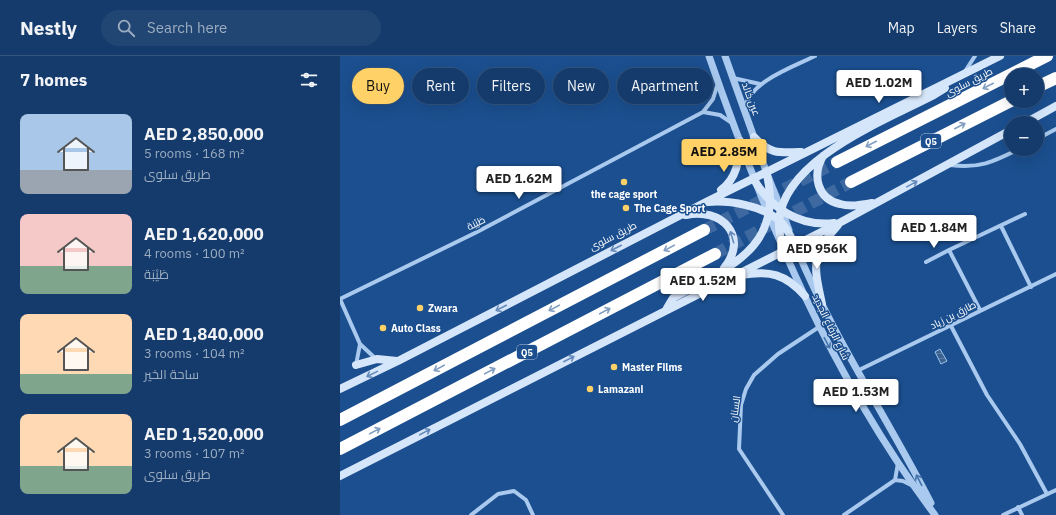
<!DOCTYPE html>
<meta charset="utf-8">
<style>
body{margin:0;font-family:"IBM Plex Sans",Cairo,sans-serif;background:#214673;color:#f1f3f6;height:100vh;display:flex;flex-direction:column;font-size:15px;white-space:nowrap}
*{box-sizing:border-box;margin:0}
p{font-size:13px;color:#9dadc1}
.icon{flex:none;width:22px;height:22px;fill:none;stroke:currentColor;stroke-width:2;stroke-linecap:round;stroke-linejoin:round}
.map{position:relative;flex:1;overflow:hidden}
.sheet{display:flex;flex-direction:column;background:#143b6b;width:340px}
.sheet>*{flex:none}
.hud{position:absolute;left:12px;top:12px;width:380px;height:36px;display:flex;gap:8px}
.controls{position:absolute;left:664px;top:12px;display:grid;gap:8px}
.controls a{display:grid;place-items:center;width:40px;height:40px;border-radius:50%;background:#143b6b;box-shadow:0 4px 16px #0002,0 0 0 1px #33557e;font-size:20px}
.price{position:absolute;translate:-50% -34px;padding:0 9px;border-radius:4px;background:#fff;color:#222;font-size:13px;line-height:26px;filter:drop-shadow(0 1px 2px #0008)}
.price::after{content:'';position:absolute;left:50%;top:24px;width:12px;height:9px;margin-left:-6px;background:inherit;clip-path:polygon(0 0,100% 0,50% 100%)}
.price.selected{background:#ffd166;color:#111}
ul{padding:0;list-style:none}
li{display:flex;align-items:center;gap:12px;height:100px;padding:0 20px}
li span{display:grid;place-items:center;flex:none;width:112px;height:80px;border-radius:8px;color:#555}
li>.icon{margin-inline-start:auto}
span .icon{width:48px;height:48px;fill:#fffc;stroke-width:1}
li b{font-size:17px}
h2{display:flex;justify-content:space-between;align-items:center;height:48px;padding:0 20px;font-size:17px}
.tag{padding:0 14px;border-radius:18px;background:#143b6b;box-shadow:0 4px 16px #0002,0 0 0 1px #33557e;font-size:14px;line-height:36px}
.tag.selected{background:#ffd166;color:#111}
header{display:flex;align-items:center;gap:24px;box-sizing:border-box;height:56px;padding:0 20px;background:#143b6b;border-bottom:1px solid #33557e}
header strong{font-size:19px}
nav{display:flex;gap:22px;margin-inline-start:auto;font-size:14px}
.search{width:280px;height:36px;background:#214673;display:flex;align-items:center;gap:10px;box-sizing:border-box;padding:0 14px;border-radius:22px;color:#9dadc1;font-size:15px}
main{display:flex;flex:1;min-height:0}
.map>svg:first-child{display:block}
.water{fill:url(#water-rules);stroke:#9cc4f0}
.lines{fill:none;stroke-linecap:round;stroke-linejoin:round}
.motorway-tunnel{stroke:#3d69a0;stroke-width:12;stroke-dasharray:12 6;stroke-linecap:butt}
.minor{stroke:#a9c9ee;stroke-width:4}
.tertiary{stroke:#a9c9ee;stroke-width:7}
.secondary{stroke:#d6e6fa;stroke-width:8}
.motorway{stroke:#fff;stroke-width:12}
.oneway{stroke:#829ec1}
.oneway2{stroke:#668bba}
.oneway3{stroke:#4674ac}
.poi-dot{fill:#ffd166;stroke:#1b4f8f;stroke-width:1.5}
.labels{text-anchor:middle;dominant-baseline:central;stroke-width:3;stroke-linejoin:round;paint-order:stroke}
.shield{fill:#1b4f8f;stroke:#bbcadd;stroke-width:1}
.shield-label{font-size:9px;font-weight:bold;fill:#fff}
.street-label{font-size:10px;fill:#fff;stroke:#1b4f8f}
.poi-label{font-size:10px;font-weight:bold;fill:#fff;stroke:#1b4f8f;text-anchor:start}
</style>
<header>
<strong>Nestly</strong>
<div class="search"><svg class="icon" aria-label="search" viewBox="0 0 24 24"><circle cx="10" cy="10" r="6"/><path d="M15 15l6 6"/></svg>Search here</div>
<nav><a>Map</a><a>Layers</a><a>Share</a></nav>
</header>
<main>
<section class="sheet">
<h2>7 homes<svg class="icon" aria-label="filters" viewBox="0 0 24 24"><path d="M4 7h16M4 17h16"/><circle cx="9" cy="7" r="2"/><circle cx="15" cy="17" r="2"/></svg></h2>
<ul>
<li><span style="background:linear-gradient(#a9c7e8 70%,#9aa5b1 0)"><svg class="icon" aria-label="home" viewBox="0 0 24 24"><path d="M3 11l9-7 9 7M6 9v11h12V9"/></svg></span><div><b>AED 2,850,000</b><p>5 rooms · 168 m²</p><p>طريق سلوى</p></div></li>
<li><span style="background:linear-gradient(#f6c9c9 65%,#7fa58c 0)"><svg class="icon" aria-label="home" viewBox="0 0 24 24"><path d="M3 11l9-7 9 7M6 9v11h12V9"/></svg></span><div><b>AED 1,620,000</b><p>4 rooms · 100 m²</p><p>طَيْبَة</p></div></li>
<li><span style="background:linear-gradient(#ffd9b3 75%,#7fa58c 0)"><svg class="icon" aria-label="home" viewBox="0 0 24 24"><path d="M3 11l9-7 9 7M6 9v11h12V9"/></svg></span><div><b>AED 1,840,000</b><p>3 rooms · 104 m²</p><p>ساحة الخير</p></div></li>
<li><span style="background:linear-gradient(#ffd9b3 65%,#7fa58c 0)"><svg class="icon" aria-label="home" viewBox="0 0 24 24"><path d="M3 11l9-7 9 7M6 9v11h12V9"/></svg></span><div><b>AED 1,520,000</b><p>3 rooms · 107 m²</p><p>طريق سلوى</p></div></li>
</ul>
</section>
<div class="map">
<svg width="716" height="459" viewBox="0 0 716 459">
<defs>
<pattern id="water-rules" width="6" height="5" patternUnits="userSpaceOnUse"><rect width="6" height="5" fill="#3c6290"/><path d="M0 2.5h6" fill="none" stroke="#597aa1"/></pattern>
</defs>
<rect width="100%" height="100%" fill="#1b4f8f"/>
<path class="water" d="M600,293L607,305L601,308L595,296Z"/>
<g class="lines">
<path class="motorway-tunnel" d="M364,174L497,106
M375,198L511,126"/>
<path class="minor" d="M624,17L635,0
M393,22L420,28
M405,51C411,25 453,11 475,0
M363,56L380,59L392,67
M697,83L716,73
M610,109C639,113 653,106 679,93
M661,170L691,231
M586,206L609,194
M0,243L137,176L363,56L373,43L378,27
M0,243L20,288L35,302
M640,254L609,194L685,158
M611,270L647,339L680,388L707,438
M16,309L20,288
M517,315L716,218
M555,424L558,407
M678,451L682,459
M131,459L158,438L174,435L186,444L193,459
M443,459L399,393L401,349L406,333L414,319L438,298L479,271
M504,459L555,424L563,425L573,430
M663,459L716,434"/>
<path class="tertiary" d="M369,0C426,164 490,319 595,459
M385,0L426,115L449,174
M453,184C490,277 546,359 591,447"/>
<path class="secondary" d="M685,67L716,50
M414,81C430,98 438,97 461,96
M483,100C472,119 477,143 500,148C510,151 521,149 532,147
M413,122C430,152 459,171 494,167
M381,134C397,122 399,105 400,85
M368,146C390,144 423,150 440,165C447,172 451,181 455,189
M346,159C381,151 410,180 384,212
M444,195C441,185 438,175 439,165C444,103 544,65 592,40L605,32
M401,219C429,214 446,218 465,240
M482,248C474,210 470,200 498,169
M327,252L333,242C388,212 446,191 426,115
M16,309L37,303L57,305
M0,333L58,305L366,146L660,0
M0,420L501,166L671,74"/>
<path class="motorway" d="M697,31L716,22
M497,106L707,0
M511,126L671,45
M0,364L364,174
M0,393L375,198"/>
</g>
<defs><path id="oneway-shaft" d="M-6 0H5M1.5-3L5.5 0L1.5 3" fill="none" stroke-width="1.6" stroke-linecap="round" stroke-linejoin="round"/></defs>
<g class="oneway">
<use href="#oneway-shaft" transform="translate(648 30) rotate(153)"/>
<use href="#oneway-shaft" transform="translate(620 70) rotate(-27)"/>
<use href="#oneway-shaft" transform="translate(531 88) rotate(153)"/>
<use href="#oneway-shaft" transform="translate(329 192) rotate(152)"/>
<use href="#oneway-shaft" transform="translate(214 252) rotate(152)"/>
<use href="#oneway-shaft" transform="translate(265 255) rotate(-28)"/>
<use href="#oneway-shaft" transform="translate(99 312) rotate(152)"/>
<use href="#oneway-shaft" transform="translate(150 315) rotate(-28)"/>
<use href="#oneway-shaft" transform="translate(35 375) rotate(-28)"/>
</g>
<g class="oneway2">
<use href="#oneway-shaft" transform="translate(572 128) rotate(-29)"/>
<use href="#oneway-shaft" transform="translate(392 181) rotate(-106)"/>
<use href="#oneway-shaft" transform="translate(276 192) rotate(153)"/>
<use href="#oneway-shaft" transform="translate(161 252) rotate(153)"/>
<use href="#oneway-shaft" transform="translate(229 303) rotate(-27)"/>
<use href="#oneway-shaft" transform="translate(32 318) rotate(154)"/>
<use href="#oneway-shaft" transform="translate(85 376) rotate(-28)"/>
</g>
<g class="oneway3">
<use href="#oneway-shaft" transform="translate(487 287) rotate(62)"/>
<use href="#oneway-shaft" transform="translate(579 424) rotate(-117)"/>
</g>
<g class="poi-dot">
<circle cx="284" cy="126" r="4"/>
<circle cx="286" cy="152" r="4"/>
<circle cx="80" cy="252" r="4"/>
<circle cx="43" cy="272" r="4"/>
<circle cx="274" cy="311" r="4"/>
<circle cx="250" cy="333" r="4"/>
</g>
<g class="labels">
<g class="shield">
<rect x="581" y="78" width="20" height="14" rx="3"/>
<rect x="177" y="289" width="20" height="14" rx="3"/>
</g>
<g class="shield-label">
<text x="591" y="85">Q5</text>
<text x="187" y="296">Q5</text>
</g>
<g class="street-label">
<text transform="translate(629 26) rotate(-27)">طريق سلوى</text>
<text transform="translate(411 43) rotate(70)">عين خالد</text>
<text transform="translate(136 167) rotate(-27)">طَيْبَة</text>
<text transform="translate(273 180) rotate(-27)">طريق سلوى</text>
<text transform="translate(613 259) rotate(-27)">طارق بن زياد</text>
<text transform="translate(491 271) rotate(64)">شارع الرفاع الجديد</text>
<text transform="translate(395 353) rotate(-81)">السنان</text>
</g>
<g class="poi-label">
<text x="284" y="138" text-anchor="middle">the cage sport</text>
<text x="294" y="152">The Cage Sport</text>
<text x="88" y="252">Zwara</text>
<text x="51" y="272">Auto Class</text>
<text x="282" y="311">Master Films</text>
<text x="258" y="333">Lamazani</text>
</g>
</g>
</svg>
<div class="controls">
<a>+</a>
<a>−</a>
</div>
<b class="price" style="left:539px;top:48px">AED 1.02M</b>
<b class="price selected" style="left:384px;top:117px">AED 2.85M</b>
<b class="price" style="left:179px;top:144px">AED 1.62M</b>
<b class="price" style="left:594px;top:193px">AED 1.84M</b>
<b class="price" style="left:477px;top:214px">AED 956K</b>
<b class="price" style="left:363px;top:246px">AED 1.52M</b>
<b class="price" style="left:516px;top:357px">AED 1.53M</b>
<div class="hud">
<a class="tag selected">Buy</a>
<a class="tag">Rent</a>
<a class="tag">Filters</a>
<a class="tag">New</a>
<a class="tag">Apartment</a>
</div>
</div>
</main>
